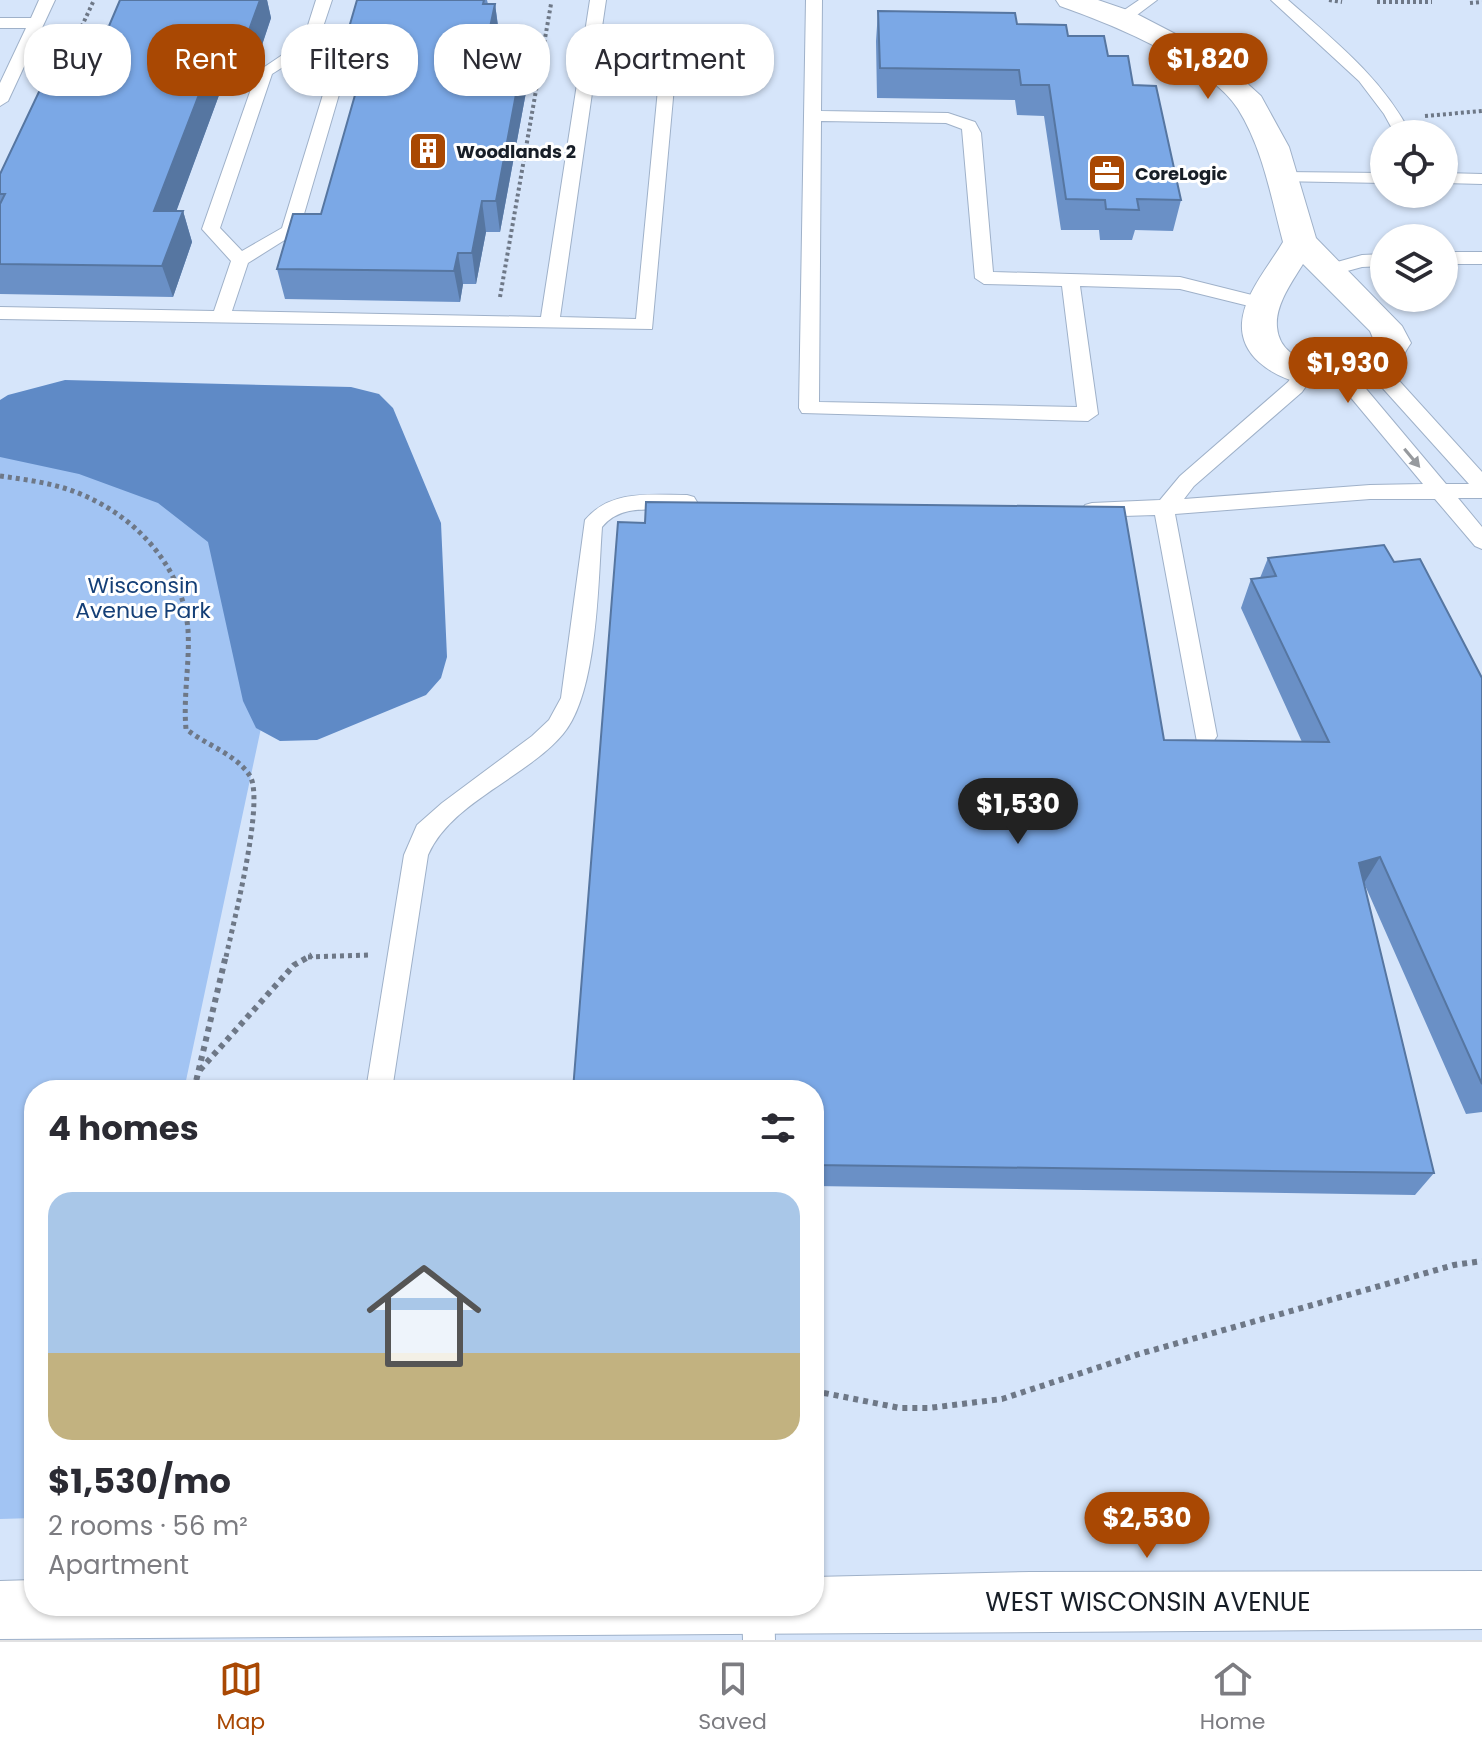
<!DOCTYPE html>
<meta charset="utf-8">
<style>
body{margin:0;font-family:Poppins,sans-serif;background:#f7f7f7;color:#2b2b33;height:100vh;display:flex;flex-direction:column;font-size:30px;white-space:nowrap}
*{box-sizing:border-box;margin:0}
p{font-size:26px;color:#7c7c81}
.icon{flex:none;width:44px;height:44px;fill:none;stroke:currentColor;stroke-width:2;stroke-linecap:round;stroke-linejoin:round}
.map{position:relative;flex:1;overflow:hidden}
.sheet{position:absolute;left:24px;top:1080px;width:800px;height:536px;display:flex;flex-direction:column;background:#fff;border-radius:32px;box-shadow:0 2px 6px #0004}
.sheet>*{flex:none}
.hud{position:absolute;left:24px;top:24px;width:800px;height:72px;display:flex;gap:16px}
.controls{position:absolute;left:1370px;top:120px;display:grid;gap:16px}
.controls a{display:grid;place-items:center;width:88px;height:88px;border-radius:50%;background:#fff;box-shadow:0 2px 6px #0004;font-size:40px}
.price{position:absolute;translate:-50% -68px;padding:0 18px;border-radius:28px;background:#a94803;color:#fff;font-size:26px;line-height:52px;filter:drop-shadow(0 2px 4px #0008)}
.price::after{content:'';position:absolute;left:50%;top:48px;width:24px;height:18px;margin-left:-12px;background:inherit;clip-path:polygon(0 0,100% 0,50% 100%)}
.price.selected{background:#222;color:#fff}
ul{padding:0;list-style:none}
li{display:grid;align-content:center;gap:16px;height:424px;padding:0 24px}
li span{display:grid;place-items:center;height:248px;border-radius:24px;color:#555}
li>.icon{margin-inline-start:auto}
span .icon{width:144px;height:144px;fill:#fffc;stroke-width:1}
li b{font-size:34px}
h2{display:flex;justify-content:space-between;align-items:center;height:96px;padding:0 24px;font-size:34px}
.chip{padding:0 28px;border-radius:32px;background:#fff;box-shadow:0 2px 6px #0004;font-size:28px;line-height:72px}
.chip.selected{background:#a94803;color:#fff}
.menu{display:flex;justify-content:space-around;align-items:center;height:112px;border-top:2px solid #e1e1e2;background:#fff;font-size:22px;color:#7c7c81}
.menu a{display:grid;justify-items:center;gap:4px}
.menu .selected{color:#a94803}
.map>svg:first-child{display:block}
.green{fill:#a2c4f3}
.water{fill:#5f8ac6}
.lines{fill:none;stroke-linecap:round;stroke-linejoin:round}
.service-casing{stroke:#9fb1c9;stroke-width:2}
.minor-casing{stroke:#9fb1c9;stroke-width:2}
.secondary-casing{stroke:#9fb1c9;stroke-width:2}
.path-far2{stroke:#6e7887;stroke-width:4;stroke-dasharray:3 3;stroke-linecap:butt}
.path-far1{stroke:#6e7887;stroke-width:5;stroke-dasharray:4 4;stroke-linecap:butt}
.path{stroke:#6e7887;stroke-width:6;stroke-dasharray:5 5;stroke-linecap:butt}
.service{fill:#fff;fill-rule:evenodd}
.minor{fill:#fff;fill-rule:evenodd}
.secondary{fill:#fff;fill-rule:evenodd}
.wall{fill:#6a90c6}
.shaded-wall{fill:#5676a1}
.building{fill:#7ba8e6;stroke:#5676a1;stroke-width:2}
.oneway{fill:#979a9e}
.labels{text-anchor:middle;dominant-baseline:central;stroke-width:6;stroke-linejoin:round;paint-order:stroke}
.far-poi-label{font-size:18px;font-weight:bold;fill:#171e27;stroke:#fff;text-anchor:start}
.park-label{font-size:22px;fill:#143f77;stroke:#fff}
.near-street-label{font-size:26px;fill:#171e27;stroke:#fff}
</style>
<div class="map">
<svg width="1482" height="1640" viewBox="0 0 1482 1640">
<rect width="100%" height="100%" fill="#d6e5fa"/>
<path class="green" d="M0,446H321L184,1090H34V1518L0,1519Z"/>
<path class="water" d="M65,380L351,387L379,394L393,408L441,523L447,657L441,678L426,695L317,740L280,741L256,728L243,701L208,542L158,503L79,474L0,457V400L8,395Z"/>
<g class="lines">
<g class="service-casing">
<path id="service" d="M39,0H55L8,101L0,106V83L26,28H0V18H31Z
M316,0H332L318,42L345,74L299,231L248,263L232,311L541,317L590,0H606L602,27H671L679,32L652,329L0,319V307L214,311L231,261L202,229L257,72L303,41ZM600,37H663L636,319L560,317ZM308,51L329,75L282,228L242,251L220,228L272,74Z
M806,0H822L821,111L948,113L975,122L981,133L993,272L1180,277L1272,300L1274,304L1272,308L1265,310L1180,289L1080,286L1098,414L1088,421L802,413L799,408ZM821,121L946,123L962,129L975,278L984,284L1062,286L1077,407L819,402Z
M1139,0H1157L1129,21H1117V15Z
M1271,0H1288C1335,41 1382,78 1411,134H1395L1384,114L1359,81Z
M1282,172L1384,173V183L1276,181L1273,177L1276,173Z
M1444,173L1482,174V184L1444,183Z
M1444,252H1482V264H1444Z
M1384,254V266L1362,267L1329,276L1320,270L1323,266L1362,255Z
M1376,362L1383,363L1482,472V498H1458L1482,527V549L1475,546L1435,499H1370L1175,514L1217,736L1213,742L1205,745L1197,742L1155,515L1092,517L1085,515L1082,510L1085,505L1092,503L1160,500L1180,476L1288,382L1298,368L1305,367L1315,373L1302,392L1194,486L1184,499L1370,485L1423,484L1337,381L1334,376L1344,370L1351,371L1446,484H1469L1369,373L1366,368L1369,363Z
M687,495L694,497L697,502L694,507C663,516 626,498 602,527C598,581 598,693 563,734C526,778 451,802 428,855L392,1090H366L404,855L417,825L442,803L532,736L549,720L561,698L585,520C611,489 650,495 687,495Z
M742,1606H774L775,1640H743Z"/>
</g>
<g class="minor-casing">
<path id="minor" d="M1056,0H1098L1133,12L1185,39L1229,67L1261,96L1289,147L1316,238L1402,326L1411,343C1405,351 1401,362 1394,369C1358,407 1238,386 1242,323C1244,294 1269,266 1283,242C1271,197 1263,149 1238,109C1210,64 1109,23 1060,6ZM1303,264L1370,331L1375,343C1354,376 1280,371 1277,327C1275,305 1292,282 1303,264Z"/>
</g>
<g class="secondary-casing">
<path id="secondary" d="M1482,1571V1629L0,1639V1581L34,1580V1606H814V1577L1030,1572Z"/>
</g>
<path class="path-far2" d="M1329,0L1342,2
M1377,2H1432
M1470,3L1482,2
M74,43L94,0
M1425,116L1482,111
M500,297L551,4"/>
<path class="path-far1" d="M0,476C22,479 45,482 67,489C129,509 183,563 188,630C190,663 183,696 186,729C206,745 236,754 250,776C265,802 233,924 226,957
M308,957L369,955"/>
<path class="path" d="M200,1070L294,965L312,955
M194,1090L226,955
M814,1391L900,1408H929L1002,1399L1139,1354L1454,1265L1482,1261"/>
<use href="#service" class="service"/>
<use href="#minor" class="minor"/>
<use href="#secondary" class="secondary"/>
</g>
<path class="wall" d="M120,0H267L271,18L257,60H232L176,211H183L192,242L173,297L0,294V174L77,39L109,26Z
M357,0H487L488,4H495L499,32L516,46L529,76L500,232H486L476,284H463L460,302L285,299L277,269L321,214L364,62H354L348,31Z
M878,11L1017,24L1068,36L1108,56L1133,85L1181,200L1173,231L1135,230L1132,240H1100L1099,230H1061L1044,116L1017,115L1015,100L877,98L876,41Z
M1268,558L1394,562L1482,678V1112L1466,1114L1364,883L1434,1173L1415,1195L814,1186V1090L1302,742L1241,608L1251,579L1260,578Z"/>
<path class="shaded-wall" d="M260,0H267L271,18L257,60L249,30Z
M495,4L499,35L489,32Z
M224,30L232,60L165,242L154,211Z
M525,46L529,76L500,232L496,201Z
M482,201L486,232L476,284L472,253Z
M183,211L192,242L173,297L162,266Z
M458,253L463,284L460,302L454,271Z
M1380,857L1364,883L1344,890L1359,863Z"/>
<path class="building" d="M120,0H260L249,30H224L154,211H183L162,266L0,264V204L5,194H0V174L64,39H77L84,26H109Z
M357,0H484L483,4H495L489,32H514L512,46H525L496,201H482L472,253H458L454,271L277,269L293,214H321L373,32L348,31Z
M878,11L1015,13L1017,24L1066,25L1068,36H1104L1108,56H1128L1133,85L1156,86L1181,200L1137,199L1139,210L1106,209L1105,200L1066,199L1049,85H1021L1019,70L880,68Z
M646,502L1124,507L1164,740L1329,742L1251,579L1276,576L1268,558L1384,545L1394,562L1420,559L1482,678V1084L1380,857L1359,863L1434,1173L814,1165V1090H573L618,522L645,523Z"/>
<defs><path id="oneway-solid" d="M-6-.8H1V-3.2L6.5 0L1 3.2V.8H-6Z" transform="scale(2)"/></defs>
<use class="oneway" href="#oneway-solid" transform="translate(1412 458) rotate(50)"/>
<defs>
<g id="building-square" transform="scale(2)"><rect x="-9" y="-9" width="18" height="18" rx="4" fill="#a94803" stroke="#fff"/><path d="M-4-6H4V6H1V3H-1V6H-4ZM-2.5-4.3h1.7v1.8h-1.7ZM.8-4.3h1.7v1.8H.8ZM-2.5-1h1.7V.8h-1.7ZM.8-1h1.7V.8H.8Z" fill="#fff"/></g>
<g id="office-square" transform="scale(2)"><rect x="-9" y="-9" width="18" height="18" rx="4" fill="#a94803" stroke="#fff"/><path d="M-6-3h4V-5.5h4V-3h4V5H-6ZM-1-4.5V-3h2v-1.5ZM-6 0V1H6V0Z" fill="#fff"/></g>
</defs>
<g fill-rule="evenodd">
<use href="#building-square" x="428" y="151"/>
<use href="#office-square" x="1107" y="173"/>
</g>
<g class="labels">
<g class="far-poi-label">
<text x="456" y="151">Woodlands 2</text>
<text x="1135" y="173">CoreLogic</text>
</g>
<g class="park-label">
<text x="143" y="585">Wisconsin<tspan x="143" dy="25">Avenue Park</tspan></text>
</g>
<g class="near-street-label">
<text x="1148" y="1602">WEST WISCONSIN AVENUE</text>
</g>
</g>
</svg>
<div class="controls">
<a><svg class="icon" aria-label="locate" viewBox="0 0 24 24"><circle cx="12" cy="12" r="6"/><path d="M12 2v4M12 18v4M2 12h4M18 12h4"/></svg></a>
<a><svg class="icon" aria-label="layers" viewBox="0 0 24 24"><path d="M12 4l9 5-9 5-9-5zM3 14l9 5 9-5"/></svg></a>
</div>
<b class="price" style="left:1208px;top:101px">$1,820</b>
<b class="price" style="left:1348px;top:405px">$1,930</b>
<b class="price selected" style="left:1018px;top:846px">$1,530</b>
<b class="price" style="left:1147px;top:1560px">$2,530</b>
<div class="hud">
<a class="chip">Buy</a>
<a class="chip selected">Rent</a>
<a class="chip">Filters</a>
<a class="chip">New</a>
<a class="chip">Apartment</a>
</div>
<section class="sheet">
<h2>4 homes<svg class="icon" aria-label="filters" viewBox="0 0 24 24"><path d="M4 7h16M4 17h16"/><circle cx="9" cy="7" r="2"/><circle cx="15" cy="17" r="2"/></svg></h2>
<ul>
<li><span style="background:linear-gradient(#a9c7e8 65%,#c2b280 0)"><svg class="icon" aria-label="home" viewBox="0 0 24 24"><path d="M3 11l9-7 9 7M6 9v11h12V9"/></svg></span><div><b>$1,530/mo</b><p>2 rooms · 56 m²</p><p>Apartment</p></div></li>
</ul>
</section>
</div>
<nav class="menu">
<a class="selected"><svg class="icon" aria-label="map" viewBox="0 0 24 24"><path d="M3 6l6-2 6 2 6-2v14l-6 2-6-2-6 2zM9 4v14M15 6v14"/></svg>Map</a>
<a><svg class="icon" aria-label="saved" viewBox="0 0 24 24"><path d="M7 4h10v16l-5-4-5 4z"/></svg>Saved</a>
<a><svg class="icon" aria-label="home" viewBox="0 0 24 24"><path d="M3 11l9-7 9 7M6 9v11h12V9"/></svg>Home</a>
</nav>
